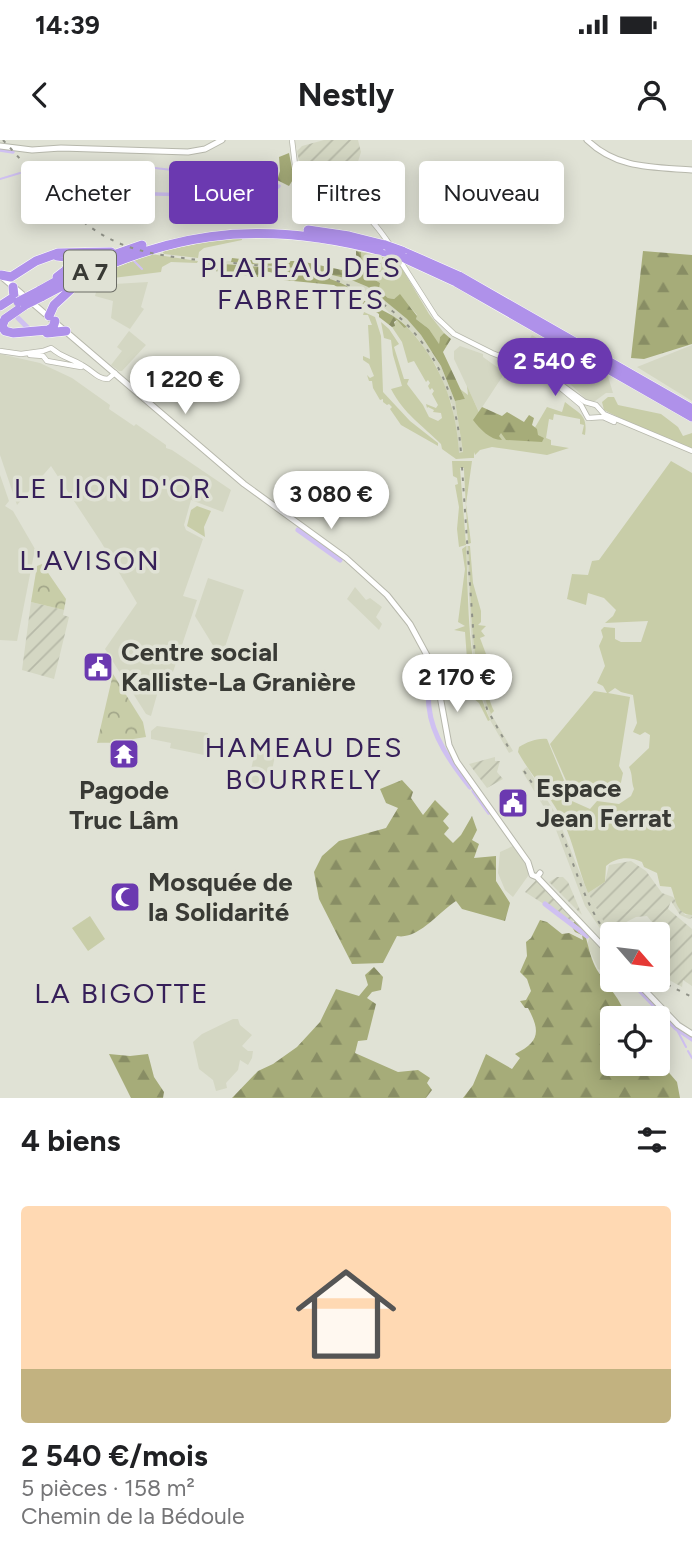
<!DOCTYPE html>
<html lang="fr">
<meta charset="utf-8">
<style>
body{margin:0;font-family:Figtree,sans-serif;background:#f6f6f6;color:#202124;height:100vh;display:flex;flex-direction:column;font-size:26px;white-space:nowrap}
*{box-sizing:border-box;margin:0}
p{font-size:23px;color:#757577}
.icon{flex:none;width:38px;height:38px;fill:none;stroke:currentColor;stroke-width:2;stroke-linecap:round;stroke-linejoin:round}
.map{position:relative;height:958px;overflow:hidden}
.sheet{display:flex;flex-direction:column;background:#fff;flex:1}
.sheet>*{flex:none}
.banner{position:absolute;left:21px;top:21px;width:651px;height:63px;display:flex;gap:14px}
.needle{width:46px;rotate:118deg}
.controls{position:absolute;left:600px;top:782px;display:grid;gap:14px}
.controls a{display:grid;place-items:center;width:70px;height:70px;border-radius:7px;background:#fff;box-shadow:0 4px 18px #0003;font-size:35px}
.price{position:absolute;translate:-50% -60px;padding:0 16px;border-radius:24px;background:#fff;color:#222;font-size:23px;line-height:46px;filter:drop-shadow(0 2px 4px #0008)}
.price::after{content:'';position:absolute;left:50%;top:42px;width:21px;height:16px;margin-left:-10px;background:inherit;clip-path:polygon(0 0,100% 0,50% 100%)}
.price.active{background:#6b39b0;color:#fff}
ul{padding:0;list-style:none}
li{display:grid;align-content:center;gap:14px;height:371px;padding:0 21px}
li span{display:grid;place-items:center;height:217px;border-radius:7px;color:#555}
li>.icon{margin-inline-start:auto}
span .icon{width:126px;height:126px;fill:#fffc;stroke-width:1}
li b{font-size:30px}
h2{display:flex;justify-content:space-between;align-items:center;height:84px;padding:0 21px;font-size:30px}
.pill{padding:0 24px;border-radius:7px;background:#fff;box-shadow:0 4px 18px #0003;font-size:24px;line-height:63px}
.pill.active{background:#6b39b0;color:#fff}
.status{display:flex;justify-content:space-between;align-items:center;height:49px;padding:0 35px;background:#fff;direction:ltr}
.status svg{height:19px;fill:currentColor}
header{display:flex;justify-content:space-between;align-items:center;height:91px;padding:0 21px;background:#fff;font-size:32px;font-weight:700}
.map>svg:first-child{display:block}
.built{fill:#d4d7c3}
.industrial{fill:url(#industrial-furrows)}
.green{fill:#c8cda8}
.forest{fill:url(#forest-firs)}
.park{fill:url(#park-crowns)}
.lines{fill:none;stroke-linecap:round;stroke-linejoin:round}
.stream{stroke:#cfc0f1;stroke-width:2}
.canal{stroke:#cfc0f1;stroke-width:3.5}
.river{stroke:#cfc0f1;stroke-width:5}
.tertiary-casing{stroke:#b7b8ac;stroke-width:6}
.secondary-casing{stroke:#b7b8ac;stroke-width:7}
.motorway-casing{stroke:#fff;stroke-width:10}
.tertiary{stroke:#fff;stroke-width:4.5}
.secondary{stroke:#fff;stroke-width:5}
.motorway{stroke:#af91ea;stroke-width:9}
.rail{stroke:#909288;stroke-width:2;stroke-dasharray:3.5 7;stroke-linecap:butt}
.motorway-bridge-casing{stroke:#fff;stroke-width:10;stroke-linecap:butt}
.motorway-bridge{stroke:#af91ea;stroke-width:9}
.labels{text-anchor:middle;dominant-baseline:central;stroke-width:7;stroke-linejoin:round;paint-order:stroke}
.shield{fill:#e0e2d5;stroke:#6b6c65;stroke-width:2}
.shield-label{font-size:24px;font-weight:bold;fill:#393a35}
.poi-label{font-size:26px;font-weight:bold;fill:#393a35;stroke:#e0e2d5;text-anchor:start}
.neighbourhood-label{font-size:28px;letter-spacing:2px;fill:#361f59;stroke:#e0e2d5}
</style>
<div class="status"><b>14:39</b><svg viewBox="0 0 49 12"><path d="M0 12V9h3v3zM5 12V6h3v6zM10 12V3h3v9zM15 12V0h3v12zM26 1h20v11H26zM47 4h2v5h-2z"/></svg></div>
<header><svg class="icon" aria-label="back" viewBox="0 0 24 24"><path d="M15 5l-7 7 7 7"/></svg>Nestly<svg class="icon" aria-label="person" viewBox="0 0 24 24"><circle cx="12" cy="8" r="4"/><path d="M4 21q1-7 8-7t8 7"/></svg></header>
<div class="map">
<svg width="692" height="958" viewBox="0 0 692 958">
<defs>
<pattern id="industrial-furrows" width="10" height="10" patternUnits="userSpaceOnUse" patternTransform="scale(1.75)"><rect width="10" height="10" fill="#d4d7c3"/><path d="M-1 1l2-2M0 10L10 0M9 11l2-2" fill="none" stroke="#b7b9a8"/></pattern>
<pattern id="forest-firs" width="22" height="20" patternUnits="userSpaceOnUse" patternTransform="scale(1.75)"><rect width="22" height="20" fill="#a6ac79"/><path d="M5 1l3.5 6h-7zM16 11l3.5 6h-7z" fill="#888d64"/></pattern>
<pattern id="park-crowns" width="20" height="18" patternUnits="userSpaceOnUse" patternTransform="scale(1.75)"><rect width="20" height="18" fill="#c8cda8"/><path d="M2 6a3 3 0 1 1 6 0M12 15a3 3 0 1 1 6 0" fill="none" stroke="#a3a78a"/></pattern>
</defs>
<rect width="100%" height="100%" fill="#e0e2d5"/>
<path class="built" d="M201,118L306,129L349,139L368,147L407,179L421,195L441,226L455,261L463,313H458L452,265L437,227L418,199L380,164L344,144L328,139L301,133L200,122Z
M148,142L141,167L144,169L130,189L111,178L113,161L95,156L98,145Z
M129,191L146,205L122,231H119L111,225L122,211L117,207Z
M532,195L558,211L562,208L607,233L613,253H606L595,261H588L568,242V238L532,225L526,220H518Z
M692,205V261L637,227Z
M460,206L483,214V217L497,227L499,226L506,231L479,272L454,219V211Z
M0,214L40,223L72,238L110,265L109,269L134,286L136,284L166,305V308L172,310L231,350L223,372L191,360L184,385L186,390L203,399L183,456L197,460L173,532L164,530L151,576L146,574L105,509L137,463L101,402L51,326L17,365L0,315Z
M0,335L9,361L5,366L13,371L35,409L17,501L0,500Z
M466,406H468L478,536L491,574L513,611L509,613L490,580L477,542L472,508Z
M208,438L244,450L224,510L214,507L195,476Z
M355,447L366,460L370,458L382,467L376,477L382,484L379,490L347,459Z
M157,586L208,593L204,615L170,608L171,603L151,599V591Z
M255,612L275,616L271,635H268L266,644L258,643L257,646L245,644L246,634H250Z
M527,627L557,676L588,753L612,795V806L585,766L553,682L522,631Z
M513,706L528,728V736L513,757L505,750L498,733L500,712Z
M590,796L611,821L602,831L598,829L587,805Z
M233,879H238L240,885L252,895L242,906L248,911H253L252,918L248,925L240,920L238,930L226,943L227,948L216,951L213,940L199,929L193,902L202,894Z"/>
<path class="industrial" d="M324,0H358L361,12L356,28L352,32L353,36L349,38L350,41L343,52L335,49L334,42H331L330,48L311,41L300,25L297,11L302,6Z
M31,462L64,470L63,475L69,477L54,539L22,530Z
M495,617V621H500L497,632L503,639L487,648L469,624Z
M631,721L646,731L662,753L673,757L685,775H692V778L689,779L680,775L671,761L668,769L692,789V846L683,840L682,847L658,834V794H654L657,788L647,776L636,777L609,791L588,753L605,742L609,725Z
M557,737H563L568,742L582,775L549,742Z
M536,740L575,779L572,782L525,752Z"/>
<path class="green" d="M174,33L187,37V41L206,42L208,52L178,51L179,44L174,43Z
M242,98V100L204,108L199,112L198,118L164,114L162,111L214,100Z
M361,112L397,120L429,174L444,193L440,197L439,205L429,189L416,179L417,175L400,155L394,159L388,158L379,150L380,143C364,133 363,131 361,112Z
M151,114L198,121L197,123L171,122L162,127L161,132L89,141L54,170L86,139Z
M364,172L375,177L381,196L383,252L410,281L438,303V306L401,285L390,269L392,267L389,264L387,265L383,262V259L380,260L373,248L372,241H369L367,235L370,238L374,236L369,224L363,220V216L370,219L368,185H372L368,175H363Z
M397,180L404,188L407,187C441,223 456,264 459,313L463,312L455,261L465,259L460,249L468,255L467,246L482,279L530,296L547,267L562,272L565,262C579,274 588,274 585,295L582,294L584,285L580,284V279L554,274L553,280L549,279L546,298L551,300V305L569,308L547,315L492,307L480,310L475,315L474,312V318H471L456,319L442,309L441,304C422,285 404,274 391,249L402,246L393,215L391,200L384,198L381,182L389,189L399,204L394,207L404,239H409L407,244L423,265L429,277L438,281L442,278L441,273L433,272L434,270L428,267L427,268L426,264L436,268L438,265L432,254L434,251L432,248L430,250L428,246L430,243L428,240L426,242L414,221L408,223L402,202L392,187Z
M608,257H614L618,265L661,274L678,287L683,296L692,293V309L646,291L604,270L602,262Z
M452,321H472L466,364L471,403L468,404L464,331V328H460L466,405L459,407L457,389L459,367L455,345L458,344L457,338L453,336Z
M671,321L692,333V775C676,775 675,757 671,747L660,746L657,733L644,727L642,722C630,716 616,717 606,726L605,742L588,753C578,729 574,704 563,681C551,656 531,636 518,612L519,607C528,602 536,598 547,599L566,645V655L572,661L590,669L597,661L619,664L631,656L634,649C631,641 633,635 629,627L649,608L650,595L645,592L640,595L633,592L637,583L633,555L621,552L615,548L608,553L630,557L619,626L623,633L618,656L571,652L550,604L594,551L607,553L603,546L597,543L605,526L599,506L603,497L601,490L604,487L615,488V499L621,502H641L648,481L605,483L613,476L616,470L604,458L588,453L586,465L567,459L572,434L588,435L592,421L599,420Z
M197,366L211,371L204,387L205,397L187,386L191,370Z
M466,406C469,464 466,526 490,580L488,581L479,563L463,550L461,541L468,536L463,534L468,533L465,492L454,490L465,486L458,482L465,429L462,409Z
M468,406H470L473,443L481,471V482L478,485L486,486L481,491L485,496L480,498L486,514L482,515L484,529H493L484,532L489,534L486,539C487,550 489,561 494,571L491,574C469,523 472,461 468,406Z
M90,776L105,799L88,811L72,788Z"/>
<path class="forest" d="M289,13L294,38L289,46L277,40L280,31L279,17Z
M356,111L361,112C363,131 364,133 380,143L379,150L388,158L394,159L400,154L417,176L416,179L429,189L439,204L440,197L444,193L451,199L443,212L465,259L455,261L441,226L421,195L407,179L368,147L349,139L306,129L231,122L232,118L275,123L276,121H300L356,133Z
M643,111L692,115V204L644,219L631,218Z
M200,122C239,126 311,128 345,145C353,149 357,157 366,162C383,171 392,173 407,187L404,188L397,180L394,182L395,186L392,187L379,177V174L334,145L273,139L274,133L260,130L258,137L201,129Z
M482,267L502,276L507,272L524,282L529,275L534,278L532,285L537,289L538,295L544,298L542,302L506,300L501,293L499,296L502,300C490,300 480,289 473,280Z
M402,640L413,652L411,658L423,675L435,660L449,674L443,681L449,688L444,694L453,703L461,695L472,676L477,690L472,700L479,704L474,718L496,716V741L510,763L505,781L462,769L456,761C440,771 418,800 397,796L383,823L352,824L319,759L314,732L322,716L339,701L386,688L398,668L386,663L380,649Z
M540,780L547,782L562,794L569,793L583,800L582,795L575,792L571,785L576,780L591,796L586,798C589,809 591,819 597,830C607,846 622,860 626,878H612V924H658V920L677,942L680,958H463L473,945L486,914L512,929L520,918L515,914C539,902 541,892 528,868H525L520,861L526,860L531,851L527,839L520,832L527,816L526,802L531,798Z
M374,827L383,837L381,850L372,852L367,858L376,864L367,900L358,901L355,913L398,932L418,930L430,938L427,943L432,950L426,958H232L258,931L273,924L297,907L320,882L336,849L359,856L368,845L365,835Z
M109,914L130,916L148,914L154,937L164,952L163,958H131Z"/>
<path class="park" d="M42,424L66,459L64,470L31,462L37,426Z
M113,534L143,582L146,597L127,600V603C117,604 108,602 97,603Z"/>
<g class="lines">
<path class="stream" d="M43,24L70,22L89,25L98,23L154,28
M155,28L172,30L173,32L206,39L233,32
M0,39L20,33
M133,120L142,129
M676,888L686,907
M688,911L692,918"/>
<path class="canal" d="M0,10L13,12
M59,24L60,38
M72,52L152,54
M155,54L239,56
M247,56C261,57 269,56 279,46"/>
<path class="river" d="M18,178L28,188
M298,390L340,420
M428,550C429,556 428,561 429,567C432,597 452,624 470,647
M474,651L489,672
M545,764L587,796
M610,818L612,821
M630,840L676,888L692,899"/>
<g class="tertiary-casing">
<path id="tertiary" d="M292,0L297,42
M306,45L302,53L295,48L297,43L301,41L314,50
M305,51C347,51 368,72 390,105
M399,119L436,177L454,194L492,213L548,235L585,262L596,265L604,274L692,311
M0,211L21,214
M21,214L43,211L51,208C64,219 69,217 82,225C92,230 97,239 108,239L115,233
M30,215L43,216L47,221L81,227
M551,240L581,265L588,278L603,277L614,282"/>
</g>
<g class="secondary-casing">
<path id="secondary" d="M587,0C617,29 652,27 692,30
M0,6L32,10L61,8L188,12L205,9L222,0
M2,137L244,344L346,418L387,455L410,484L430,521L438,545L449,605L457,622L528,722L532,735L537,737L540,733
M537,737L612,816
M635,840L678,885L692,894"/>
</g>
<g class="motorway-casing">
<path id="motorway" d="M308,90L349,96L385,105
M402,111L459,136L692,269
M102,119L142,105
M406,119L456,142L692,277
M1,135L11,137L36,121L58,113L111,112
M57,137L66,130L69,123L66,117L57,116
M39,151L64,137
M41,157C161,92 256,76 389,113
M25,165L5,179L2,186L5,191L13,193L48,190L53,187L55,181
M0,166L14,157L13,147
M49,176L54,165L82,139
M47,193L66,191"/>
</g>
<use href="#tertiary" class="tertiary"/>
<use href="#secondary" class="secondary"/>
<use href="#motorway" class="motorway"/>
<path class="rail" d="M3,0C39,39 71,83 121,104C146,114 173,117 199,120C280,128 361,127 417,196C445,230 458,269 461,313
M462,327L476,532L487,569L511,612
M524,631C537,651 552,670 561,692C577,731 585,767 612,801
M658,840L692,857"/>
<g class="motorway-bridge-casing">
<path id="motorway-bridge" d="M385,105L402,111
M389,113L405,118
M18,162L39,151
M25,165L41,157"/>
</g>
<use href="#motorway-bridge" class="motorway-bridge"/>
</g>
<defs>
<g id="civic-square" transform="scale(1.575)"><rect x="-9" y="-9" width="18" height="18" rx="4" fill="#6b39b0" stroke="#e0e2d5"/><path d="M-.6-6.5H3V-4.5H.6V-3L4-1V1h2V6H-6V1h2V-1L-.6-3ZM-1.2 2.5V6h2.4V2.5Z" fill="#fff"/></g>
<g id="temple-square" transform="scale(1.575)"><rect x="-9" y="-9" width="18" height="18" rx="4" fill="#6b39b0" stroke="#e0e2d5"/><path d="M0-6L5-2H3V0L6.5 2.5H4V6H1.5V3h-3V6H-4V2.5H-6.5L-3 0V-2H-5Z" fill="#fff"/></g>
<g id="mosque-square" transform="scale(1.575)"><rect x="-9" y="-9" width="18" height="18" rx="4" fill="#6b39b0" stroke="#e0e2d5"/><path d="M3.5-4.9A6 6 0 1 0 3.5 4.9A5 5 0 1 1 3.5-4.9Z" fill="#fff"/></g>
</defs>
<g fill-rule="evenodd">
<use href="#civic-square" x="98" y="527"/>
<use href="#temple-square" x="124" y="614"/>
<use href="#civic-square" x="513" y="663"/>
<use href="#mosque-square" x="125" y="757"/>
</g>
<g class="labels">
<rect class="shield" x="64" y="110.5" width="52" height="41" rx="5"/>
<g class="shield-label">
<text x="90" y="131">A 7</text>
</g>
<g class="poi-label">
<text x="121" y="512">Centre social<tspan x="121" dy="30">Kalliste-La Granière</tspan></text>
<text x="536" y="648">Espace<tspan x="536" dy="30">Jean Ferrat</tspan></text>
<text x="124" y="650" text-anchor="middle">Pagode<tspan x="124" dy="30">Truc Lâm</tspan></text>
<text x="148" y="742">Mosquée de<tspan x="148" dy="30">la Solidarité</tspan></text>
</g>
<g class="neighbourhood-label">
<text x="301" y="127">PLATEAU DES<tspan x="301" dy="32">FABRETTES</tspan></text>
<text x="113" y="348">LE LION D'OR</text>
<text x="90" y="420">L'AVISON</text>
<text x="304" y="607">HAMEAU DES<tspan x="304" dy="32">BOURRELY</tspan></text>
<text x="122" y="853">LA BIGOTTE</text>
</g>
</g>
</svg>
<div class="controls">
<a><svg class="needle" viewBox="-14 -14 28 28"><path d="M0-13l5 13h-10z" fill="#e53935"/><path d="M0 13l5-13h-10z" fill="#757577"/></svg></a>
<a><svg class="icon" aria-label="locate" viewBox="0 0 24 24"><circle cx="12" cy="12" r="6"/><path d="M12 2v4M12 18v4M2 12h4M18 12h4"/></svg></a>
</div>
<b class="price active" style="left:555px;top:258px">2 540 €</b>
<b class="price" style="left:185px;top:276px">1 220 €</b>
<b class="price" style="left:331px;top:391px">3 080 €</b>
<b class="price" style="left:457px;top:574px">2 170 €</b>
<div class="banner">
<a class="pill">Acheter</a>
<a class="pill active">Louer</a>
<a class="pill">Filtres</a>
<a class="pill">Nouveau</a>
</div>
</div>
<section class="sheet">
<h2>4 biens<svg class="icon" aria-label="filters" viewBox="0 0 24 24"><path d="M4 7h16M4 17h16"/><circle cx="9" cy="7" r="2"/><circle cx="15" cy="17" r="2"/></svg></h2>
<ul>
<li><span style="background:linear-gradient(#ffd9b3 75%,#c2b280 0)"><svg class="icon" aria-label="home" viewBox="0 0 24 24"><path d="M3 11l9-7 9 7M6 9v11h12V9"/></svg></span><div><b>2 540 €/mois</b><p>5 pièces · 158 m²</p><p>Chemin de la Bédoule</p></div></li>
</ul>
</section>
